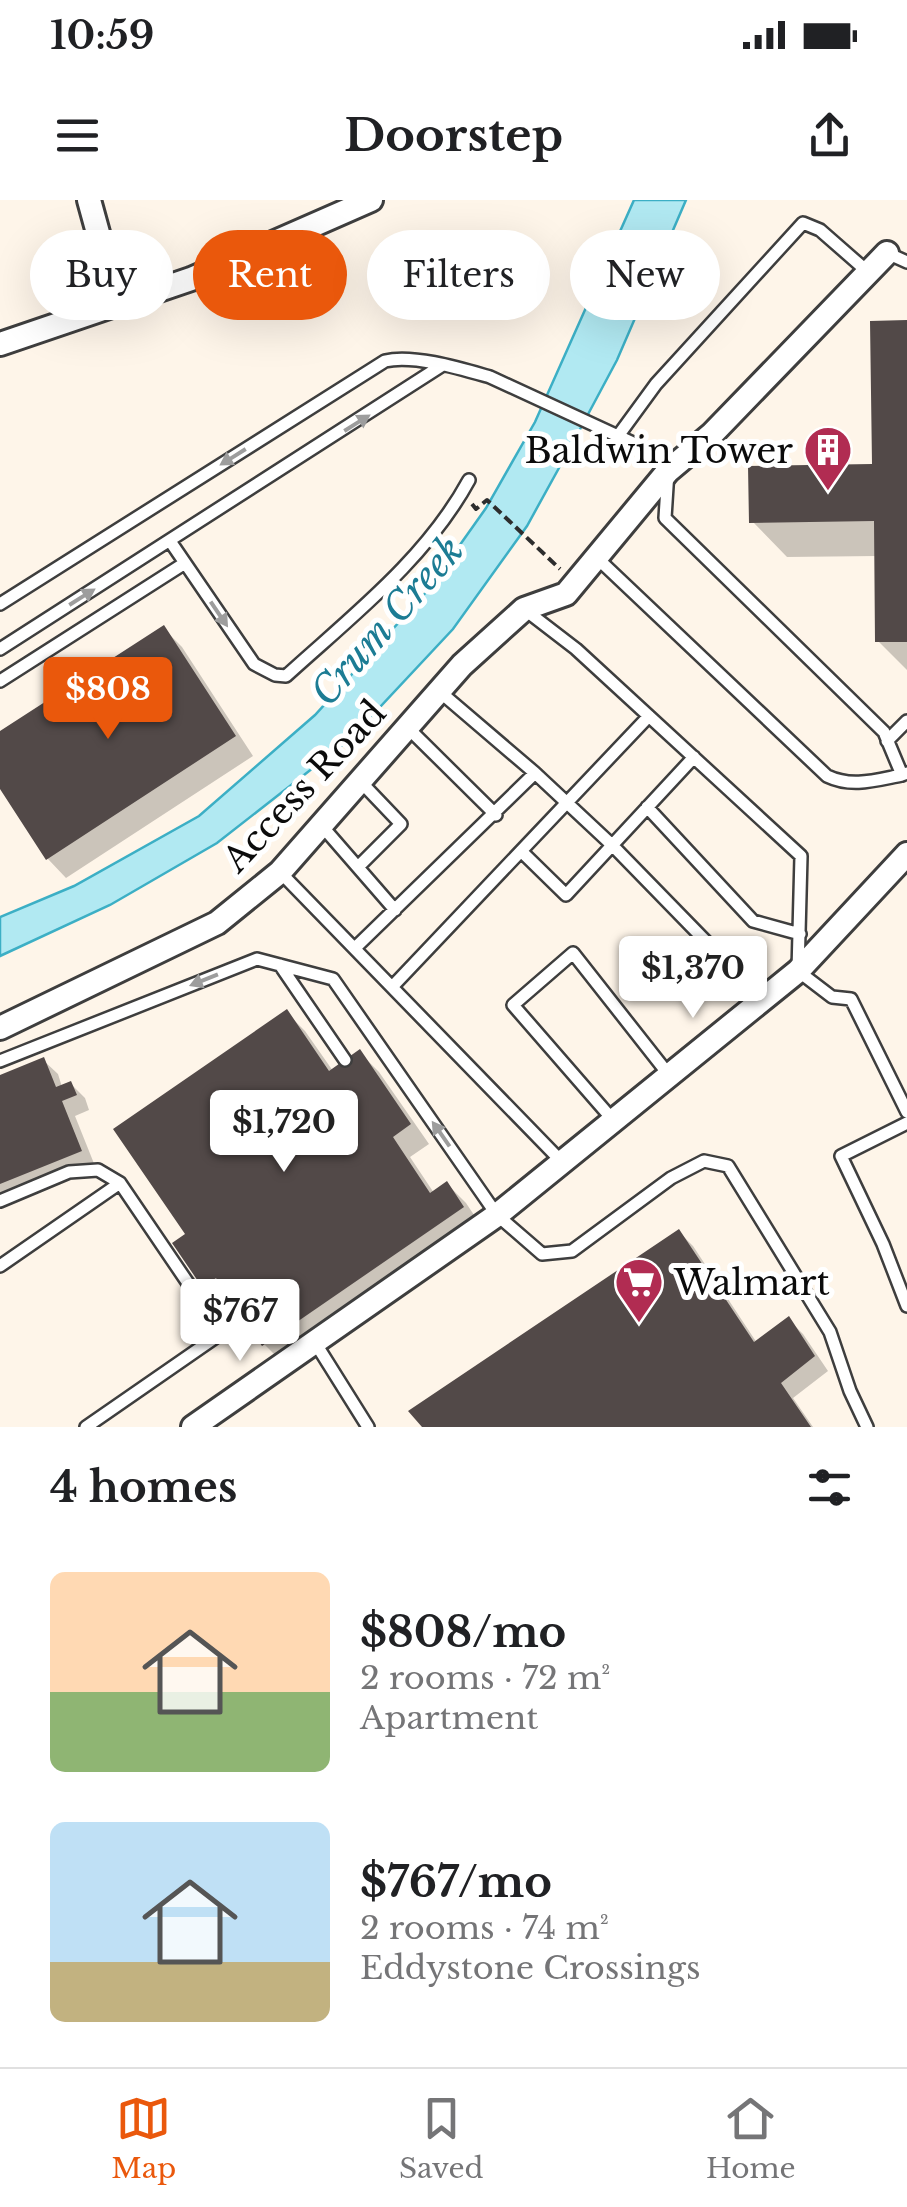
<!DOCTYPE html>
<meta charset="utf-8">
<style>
body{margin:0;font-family:"Libre Baskerville",serif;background:#f2f2f2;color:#202124;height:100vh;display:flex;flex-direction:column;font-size:38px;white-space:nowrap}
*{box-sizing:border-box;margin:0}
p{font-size:32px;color:#757577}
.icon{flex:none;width:55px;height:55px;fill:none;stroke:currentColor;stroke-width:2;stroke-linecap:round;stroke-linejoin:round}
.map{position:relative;height:1227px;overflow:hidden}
.side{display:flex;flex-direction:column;background:#fff;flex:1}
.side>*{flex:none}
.banner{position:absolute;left:30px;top:30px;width:848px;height:90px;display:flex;gap:20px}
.price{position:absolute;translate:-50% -85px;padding:0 22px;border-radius:10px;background:#fff;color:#222;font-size:32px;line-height:65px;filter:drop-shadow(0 2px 5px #0008)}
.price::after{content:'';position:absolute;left:50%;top:60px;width:30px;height:22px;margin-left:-15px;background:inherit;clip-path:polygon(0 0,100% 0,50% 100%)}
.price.current{background:#ea580c;color:#fff}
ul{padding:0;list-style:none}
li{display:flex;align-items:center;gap:30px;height:250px;padding:0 50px}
li span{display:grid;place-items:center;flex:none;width:280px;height:200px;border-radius:15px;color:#555}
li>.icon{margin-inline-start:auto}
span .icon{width:120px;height:120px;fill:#fffc;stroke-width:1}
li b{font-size:42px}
h2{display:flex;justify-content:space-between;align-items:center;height:120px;padding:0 50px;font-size:42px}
.chip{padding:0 35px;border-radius:45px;background:#fff;box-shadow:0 10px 40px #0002;font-size:35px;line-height:90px}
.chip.current{background:#ea580c;color:#fff}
.status{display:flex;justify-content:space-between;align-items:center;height:70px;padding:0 50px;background:#fff;direction:ltr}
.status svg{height:28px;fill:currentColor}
header{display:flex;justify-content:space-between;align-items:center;height:130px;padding:0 50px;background:#fff;font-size:45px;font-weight:800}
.dock{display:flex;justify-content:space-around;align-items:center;height:140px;border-top:2px solid #e0e0e0;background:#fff;font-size:28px;color:#757577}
.dock a{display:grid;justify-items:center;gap:5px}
.dock .current{color:#ea580c}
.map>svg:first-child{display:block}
.water{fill:#b1e9f2;stroke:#3cafc5;stroke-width:2.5}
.shadow{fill:#0003}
.building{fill:#524948}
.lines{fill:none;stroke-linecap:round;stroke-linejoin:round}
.lane-casing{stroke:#3e3e3e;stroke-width:16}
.street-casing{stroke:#3e3e3e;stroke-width:28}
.path{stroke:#2d2d2d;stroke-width:4;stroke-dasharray:10 5;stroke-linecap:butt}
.lane{stroke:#fff;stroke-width:11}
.street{stroke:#fff;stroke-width:22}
.oneway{fill:#9d9d9d}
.labels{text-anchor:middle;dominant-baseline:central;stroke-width:10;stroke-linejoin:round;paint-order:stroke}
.poi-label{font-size:35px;fill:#0b0b0b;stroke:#fff;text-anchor:end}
.street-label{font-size:35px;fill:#0b0b0b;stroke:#fff}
.water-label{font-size:38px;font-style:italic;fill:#1c7c94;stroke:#fff}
</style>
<div class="status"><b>10:59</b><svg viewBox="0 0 49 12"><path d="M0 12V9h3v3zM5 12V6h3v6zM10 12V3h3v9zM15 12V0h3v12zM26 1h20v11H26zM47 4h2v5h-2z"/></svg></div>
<header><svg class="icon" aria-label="menu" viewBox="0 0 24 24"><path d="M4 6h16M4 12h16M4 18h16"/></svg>Doorstep<svg class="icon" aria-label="share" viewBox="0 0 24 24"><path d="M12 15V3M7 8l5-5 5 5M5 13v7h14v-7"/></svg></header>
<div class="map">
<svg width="907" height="1227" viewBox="0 0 907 1227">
<rect width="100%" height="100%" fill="#fef5e9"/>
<path class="water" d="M634,0H686L617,160L570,248L527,326L453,429L350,539L217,643L110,705L0,756V717L74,686L199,616L315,515L428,390L486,308L535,222Z"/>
<path class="shadow" d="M907,123V470L878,441L877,356L787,357L752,321L874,266Z
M163,428L182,447L253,556L66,678L48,659L0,585V534Z
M286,812L305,831L333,871L360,853L379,872L429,944L410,957L434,993L447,984L466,1003L482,1027L283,1163L264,1144L233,1098L223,1105L204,1086L175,1043L188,1035Z
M43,860L58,874L62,887L70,883L85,898L89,910L75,916L95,966L0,1004V877Z
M679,1032L693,1046L757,1143L789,1120L803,1134L828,1171L793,1198L813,1227H425Z"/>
<path class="building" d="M907,120V442H875L874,321L749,323L748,266L872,264L870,121Z
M164,425L236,536L46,660L0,589V531Z
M287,809L329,871L360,849L411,924L393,937L430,993L447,981L464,1007L262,1146L216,1078L202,1087L172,1043L185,1034L113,929Z
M44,857L56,887L71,881L77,895L62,901L82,951L0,984V875Z
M679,1029L754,1142L789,1116L815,1156L781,1183L811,1227H422L408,1211Z"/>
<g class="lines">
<g class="lane-casing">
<path id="lane" d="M887,53L907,62
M618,236L656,184L803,23L820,30L868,72
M170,341L254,464L275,475L286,476C352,416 426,359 469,280
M596,357L827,576C852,588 876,580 902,575
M0,404L385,161C413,154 462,169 490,177L646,249L668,271L665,318L884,532L902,575L907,573
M524,409L576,449L801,656L798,771L832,797L851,799L907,912
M0,449L441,166
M0,481L185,363
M439,491L535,573
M407,527L496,615
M887,541L907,521
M647,607L753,721L800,734
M322,626L395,710
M521,651L566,695L694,557
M359,666L401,624L360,581
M280,672L562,962
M356,747L535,573L612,645L762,799
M280,765L345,860
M392,787L649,516
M0,861L257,759L333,779L497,1015L542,1054L572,1051L671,978L704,961L728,966L830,1132L850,1191L867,1227
M613,920L513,805L573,753L669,875
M907,923L841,956L883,1044L907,1106
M0,1001L69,972L98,970L120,983L211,1117L216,1137L86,1227
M0,1066L120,983
M316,1144L368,1227"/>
</g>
<g class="street-casing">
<path id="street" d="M89,0L117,102
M0,144L191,79L371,0
M0,828L217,723L280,672L462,465L524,409L566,394L668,271L712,234L887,53
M193,1227L497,1015L798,771L907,654"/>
</g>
<path class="path" d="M472,304L476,309L487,300L560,369"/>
<use href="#lane" class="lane"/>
<use href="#street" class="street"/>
</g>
<defs><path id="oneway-solid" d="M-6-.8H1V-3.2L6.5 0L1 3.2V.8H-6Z" transform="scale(2.5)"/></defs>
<g class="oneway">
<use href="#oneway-solid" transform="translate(357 223) rotate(-32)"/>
<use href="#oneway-solid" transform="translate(233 257) rotate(148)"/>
<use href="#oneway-solid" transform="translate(82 397) rotate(-32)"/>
<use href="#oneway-solid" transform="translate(219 414) rotate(56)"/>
<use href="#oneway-solid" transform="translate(204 780) rotate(158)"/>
<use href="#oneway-solid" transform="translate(441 934) rotate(-125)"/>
</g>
<defs>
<g id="building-pin" transform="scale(2.5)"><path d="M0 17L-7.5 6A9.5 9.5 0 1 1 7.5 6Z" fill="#b12c52" stroke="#fff"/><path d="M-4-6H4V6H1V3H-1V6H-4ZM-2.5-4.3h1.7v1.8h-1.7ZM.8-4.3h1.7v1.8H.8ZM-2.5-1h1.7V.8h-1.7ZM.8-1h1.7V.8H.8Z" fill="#fff"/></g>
<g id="supermarket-pin" transform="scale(2.5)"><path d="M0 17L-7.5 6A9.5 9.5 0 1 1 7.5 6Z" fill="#b12c52" stroke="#fff"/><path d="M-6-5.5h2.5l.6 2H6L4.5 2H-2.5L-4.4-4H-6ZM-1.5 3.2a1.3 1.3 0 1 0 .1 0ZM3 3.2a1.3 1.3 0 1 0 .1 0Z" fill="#fff"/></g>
</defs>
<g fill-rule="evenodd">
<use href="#building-pin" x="828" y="250"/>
<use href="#supermarket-pin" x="639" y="1082"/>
</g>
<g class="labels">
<g class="poi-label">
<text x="793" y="250">Baldwin Tower</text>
<text x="674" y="1082" text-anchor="start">Walmart</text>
</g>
<g class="street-label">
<text transform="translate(304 586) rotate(-47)">Access Road</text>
</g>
<g class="water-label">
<text transform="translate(387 421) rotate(-49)">Crum Creek</text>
</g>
</g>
</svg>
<b class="price current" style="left:108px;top:542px">$808</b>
<b class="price" style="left:693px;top:821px">$1,370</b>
<b class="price" style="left:284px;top:975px">$1,720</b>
<b class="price" style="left:240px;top:1164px">$767</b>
<div class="banner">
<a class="chip">Buy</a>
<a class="chip current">Rent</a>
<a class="chip">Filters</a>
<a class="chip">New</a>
</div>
</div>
<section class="side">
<h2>4 homes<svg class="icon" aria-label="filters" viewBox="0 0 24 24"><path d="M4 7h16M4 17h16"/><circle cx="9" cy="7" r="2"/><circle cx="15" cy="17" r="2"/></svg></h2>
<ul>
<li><span style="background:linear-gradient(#ffd9b3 60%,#8fb573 0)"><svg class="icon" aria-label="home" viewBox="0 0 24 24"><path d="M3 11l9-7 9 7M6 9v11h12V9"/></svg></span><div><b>$808/mo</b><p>2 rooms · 72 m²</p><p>Apartment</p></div></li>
<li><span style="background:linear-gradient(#bfe0f5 70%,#c2b280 0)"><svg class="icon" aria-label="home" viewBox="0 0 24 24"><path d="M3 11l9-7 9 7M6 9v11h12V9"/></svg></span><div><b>$767/mo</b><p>2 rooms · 74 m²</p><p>Eddystone Crossings</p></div></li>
</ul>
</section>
<nav class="dock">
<a class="current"><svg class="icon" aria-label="map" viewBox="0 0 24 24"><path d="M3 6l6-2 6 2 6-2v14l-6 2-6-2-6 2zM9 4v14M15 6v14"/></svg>Map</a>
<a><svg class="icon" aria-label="saved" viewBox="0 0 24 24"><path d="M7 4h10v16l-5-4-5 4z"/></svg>Saved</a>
<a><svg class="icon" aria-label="home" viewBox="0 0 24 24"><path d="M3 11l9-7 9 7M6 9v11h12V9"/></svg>Home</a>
</nav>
